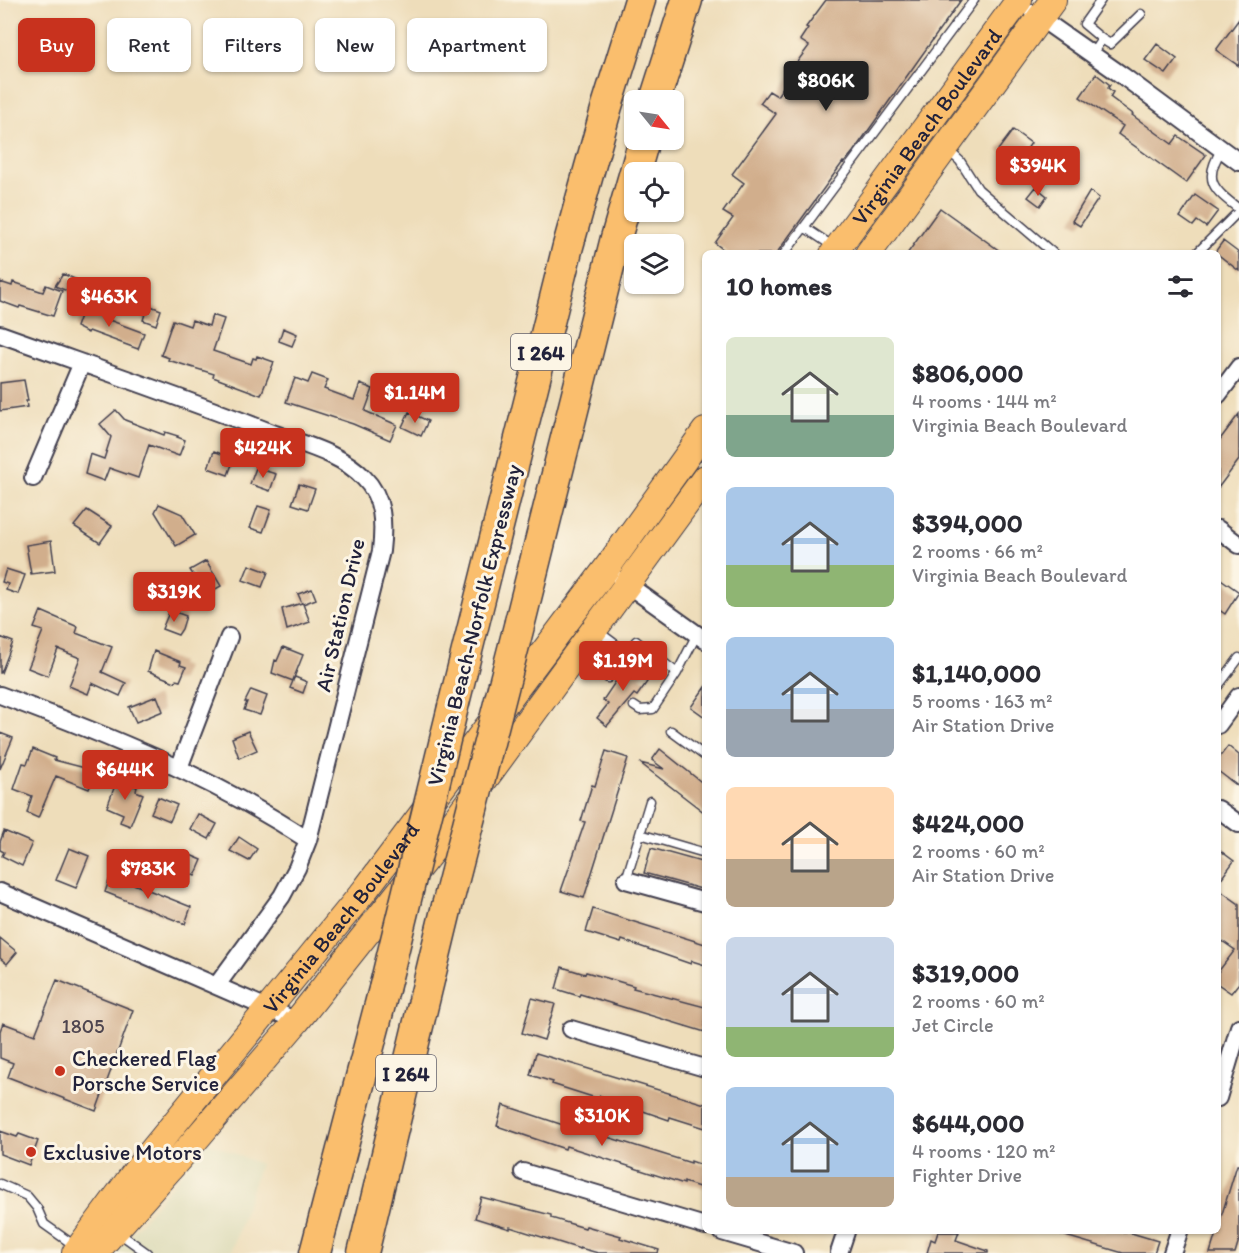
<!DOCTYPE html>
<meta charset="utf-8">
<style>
body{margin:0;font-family:Itim,sans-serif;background:#f7f7f7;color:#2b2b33;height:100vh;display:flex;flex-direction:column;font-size:22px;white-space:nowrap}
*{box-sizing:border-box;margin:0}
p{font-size:20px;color:#7c7c81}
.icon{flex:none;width:33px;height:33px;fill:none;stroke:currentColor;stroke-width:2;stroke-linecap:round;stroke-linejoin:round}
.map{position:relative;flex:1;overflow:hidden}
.side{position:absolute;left:702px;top:250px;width:519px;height:984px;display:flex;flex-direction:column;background:#fff;border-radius:9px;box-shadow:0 2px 4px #0004}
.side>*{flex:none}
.top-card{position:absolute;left:18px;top:18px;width:570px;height:54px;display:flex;gap:12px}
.needle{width:39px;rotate:120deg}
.fabs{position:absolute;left:624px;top:90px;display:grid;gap:12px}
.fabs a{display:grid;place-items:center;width:60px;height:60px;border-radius:9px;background:#fff;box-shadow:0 2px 4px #0004;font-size:30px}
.price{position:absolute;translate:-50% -51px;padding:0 14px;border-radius:6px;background:#c8321e;color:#fff;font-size:20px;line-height:39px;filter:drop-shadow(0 2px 3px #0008)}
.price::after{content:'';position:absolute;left:50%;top:36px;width:18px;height:14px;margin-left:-9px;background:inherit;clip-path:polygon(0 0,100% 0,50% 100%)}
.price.active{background:#222;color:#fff}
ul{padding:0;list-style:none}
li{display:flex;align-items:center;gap:18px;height:150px;padding:0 24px}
li span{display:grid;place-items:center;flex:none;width:168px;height:120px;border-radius:9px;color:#555}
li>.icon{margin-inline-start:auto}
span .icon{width:72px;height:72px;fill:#fffc;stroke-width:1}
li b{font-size:26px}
h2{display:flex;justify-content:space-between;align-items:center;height:72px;padding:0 24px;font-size:26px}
.chip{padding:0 21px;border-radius:9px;background:#fff;box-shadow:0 2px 4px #0004;font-size:21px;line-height:54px}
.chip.active{background:#c8321e;color:#fff}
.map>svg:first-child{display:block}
.built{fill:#dfddbb}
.building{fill:#d1ae8c}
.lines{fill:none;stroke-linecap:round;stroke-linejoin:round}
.service-casing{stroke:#413e4e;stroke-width:11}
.minor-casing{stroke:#413e4e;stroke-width:20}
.primary-casing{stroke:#413e4e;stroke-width:28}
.motorway-casing{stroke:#413e4e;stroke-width:33}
.service{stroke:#fff;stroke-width:8}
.minor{stroke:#fff;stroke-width:16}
.primary{stroke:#fabe6d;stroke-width:26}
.motorway{stroke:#fabe6d;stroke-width:30}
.motorway-bridge-casing{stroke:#413e4e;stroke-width:33;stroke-linecap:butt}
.motorway-bridge{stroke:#fabe6d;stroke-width:30}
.poi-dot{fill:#c8321e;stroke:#fcf5e5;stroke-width:2}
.labels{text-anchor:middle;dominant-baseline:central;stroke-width:6;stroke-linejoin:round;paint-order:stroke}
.number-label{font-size:20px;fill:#4e454f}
.shield{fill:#fcf5e5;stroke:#63616e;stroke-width:1.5}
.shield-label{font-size:21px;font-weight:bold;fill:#22223b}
.street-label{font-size:22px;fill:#22223b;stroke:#fcf5e5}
.poi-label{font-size:22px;fill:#22223b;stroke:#fcf5e5;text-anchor:start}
</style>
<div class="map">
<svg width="1239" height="1253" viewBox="0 0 1239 1253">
<rect width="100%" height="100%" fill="#fcf5e5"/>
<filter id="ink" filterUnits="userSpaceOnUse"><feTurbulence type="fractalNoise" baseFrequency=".0167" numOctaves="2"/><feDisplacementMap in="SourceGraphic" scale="12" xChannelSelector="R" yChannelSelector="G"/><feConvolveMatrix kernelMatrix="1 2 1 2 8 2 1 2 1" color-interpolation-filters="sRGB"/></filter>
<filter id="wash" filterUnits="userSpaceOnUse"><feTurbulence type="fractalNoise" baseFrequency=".008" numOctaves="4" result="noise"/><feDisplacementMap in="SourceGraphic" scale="24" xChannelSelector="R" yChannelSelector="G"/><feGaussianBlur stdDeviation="1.35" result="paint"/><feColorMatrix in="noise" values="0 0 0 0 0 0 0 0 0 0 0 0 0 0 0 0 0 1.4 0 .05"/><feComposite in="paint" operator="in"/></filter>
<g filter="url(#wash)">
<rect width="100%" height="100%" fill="#eeddba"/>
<path class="built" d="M207,1142L260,1164L231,1253H116Z"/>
<g id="blocks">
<path class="building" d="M826,0H961L853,152L844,163L843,162L776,254H729L715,243L733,218L723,212L744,183L732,174L776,114L760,103L769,91L777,96L794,72L791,70L809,46L800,40L808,28L806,27Z
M1239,19V66L1216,50Z
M1157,44L1177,59L1166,74L1145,60Z
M1096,74L1110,85L1108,88L1113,92L1110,97L1133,114L1132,115L1172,144L1178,136L1206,155L1186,183L1118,134L1123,126L1080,97Z
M1013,130L1031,143L1025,152L1032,157L1024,168L998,150Z
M1036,187L1047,196L1040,206L1028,197Z
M1090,191L1099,198L1080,226L1072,221Z
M1195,195L1218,211L1206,227L1197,221L1193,226L1180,217Z
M940,208L1004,254H907Z
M1223,241L1239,253V271L1215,252Z
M63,274L77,280L72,293L55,286Z
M0,282L12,286L13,282L43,292L46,285L62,291L53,316L20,306L19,308L0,301Z
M148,305L161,310L156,325L143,320Z
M94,309L111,315L109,320L144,333L138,349L89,331L88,333L76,327L82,310L92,314Z
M212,315L224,319L213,351L251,364L253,358L256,359L257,356L274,362L261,395L213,377L214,374L168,360L169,358L161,355L173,320L190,326L192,320L209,326Z
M283,328L297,334L292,346L279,341Z
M312,374L328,380L324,389L354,400L360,384L373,389L365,411L397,425L390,440L353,424L286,402L295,378L308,383Z
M24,380L28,401H26L27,407L0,411V383Z
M116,410L125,420L164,435L165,432L178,436L177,437L185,440L179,456L149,445L138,478L109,468L104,481L85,474L90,454L104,459L111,437L100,424Z
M409,412L428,421L421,436L402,427Z
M1239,414V460L1218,488V442Z
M214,451L234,459L228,475L208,468Z
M256,468L276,474L270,491L250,484Z
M299,484L315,489L308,509L292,504Z
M159,504L182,514L195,535L176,546L155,512Z
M258,506L271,510L263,532L250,528Z
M87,510L112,526L100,543L74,526Z
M51,541L55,571L31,574L26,545Z
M206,561L221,586L207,594L204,588L202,589L190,570Z
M249,565L268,572L262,587L243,580Z
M6,569L25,575L18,594L6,590L8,584L2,582Z
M1218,577L1239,592L1225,614L1218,609Z
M312,589L316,599L303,604L310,622L287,630L282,609L302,603L298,594Z
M170,610L186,616L182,629L178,635L162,629Z
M41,611L78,627L76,633L112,647L102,672L126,683L120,696L92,683L88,694L69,686L80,658L58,649L48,676L28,668L43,631L34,628Z
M0,637L13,642L1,673H0Z
M283,647L303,655L293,680L295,677L307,682L303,693L290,688L293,681L272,673L275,660L277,661Z
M154,651L181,662L180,665L186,667L180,681L176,680L175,682L148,671Z
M630,660L645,671L640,677L647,682L637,696L634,694L607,726L597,718L608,704L603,700Z
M705,687V717L691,707Z
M251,690L267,696L260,715L244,710L247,702H245Z
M157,696L163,711L136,722L129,707Z
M248,731L257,750L239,758L232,738Z
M0,733L13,738L0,769Z
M1228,746L1239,755V787L1218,771V759Z
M33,749L55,758L54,760L89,769L88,771L95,773L89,789L56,776L38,818L27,813L32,796L14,789L23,763L27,764Z
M660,749L705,785V813L640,763L664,769L652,760Z
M606,751L628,758L584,898L561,891L585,822L581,821L592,785L595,786Z
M117,780L137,787L136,791L143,794L130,826L120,822L123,814L107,807Z
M158,797L177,805L170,821L151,813Z
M198,814L217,824L209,839L190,829Z
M4,831L32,843L22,866L2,856L4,852L0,850V842Z
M239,837L257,849L249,861L230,851Z
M69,848L89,856L76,888L56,880Z
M651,848L705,863V890L644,873Z
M1218,849L1234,861L1218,883Z
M183,852L202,860L195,876L176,867Z
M111,875L191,907L185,924L105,892Z
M1218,889L1239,904V983L1231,993L1218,984V972L1235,950L1218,938Z
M593,909L705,944V965L692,961L691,964L622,940L621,943L586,932Z
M0,938L17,952L7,964L0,958Z
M562,967L585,974L586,972L634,986L633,988L705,1007V1032L580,994L579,996L556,989Z
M57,980L133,1010L96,1111L8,1077L13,1063L0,1058V1031L3,1023L35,1035Z
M532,998L555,1004L544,1040L522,1033Z
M536,1053L705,1104V1128L670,1117L669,1120L600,1096L599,1099L552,1084L553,1082L530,1075Z
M503,1105L572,1128V1126L691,1163V1161L705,1166V1189L684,1182V1184L566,1146L565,1149L497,1126Z
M0,1131L17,1137L19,1134L38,1141L29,1165L0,1154Z
M1237,1165H1239V1240L1235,1253H1210Z
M481,1197L551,1215V1218L585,1228L586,1226L621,1236L620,1238L659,1250L658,1253H598L580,1248V1249L510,1227V1229L475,1218Z
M938,1232H959L956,1240L988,1251V1253H927L931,1239L935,1241Z
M1062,1232H1128L1158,1241L1154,1253H1123L1062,1235Z"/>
</g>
</g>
<g filter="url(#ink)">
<use href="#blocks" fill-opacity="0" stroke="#413e4e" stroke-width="1.5"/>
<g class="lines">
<g class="service-casing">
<path id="service" d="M1102,39L1110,44L1141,14
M1092,54L1102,39L1084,24L1101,0
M1222,149C1202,180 1213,189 1239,209
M948,150L960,161L978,189L1054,254
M804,227L834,247
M784,254L974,0
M1196,254L1239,211
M596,630L627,653
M608,678L636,641L677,673
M1218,686L1239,658
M634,706L640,710L653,709L677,673L697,634
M671,731L705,756
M640,834L705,853
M626,880L650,801
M0,1184L27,1196L37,1208L44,1224L75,1246
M119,1233L147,1253"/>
</g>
<g class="minor-casing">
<path id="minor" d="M1033,13L1123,76L1239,162
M0,334C92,367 184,398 275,434C305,445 342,454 364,478C384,498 384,524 381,551L308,840L297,868L282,896L217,985
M1218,395L1239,367
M33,478L82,363
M1218,529L1239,545
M621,580L705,640
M0,695C107,735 212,777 308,840
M1218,725L1239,696
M179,768L229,637
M1218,809L1239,824
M626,880L705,902
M0,892L297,1021
M571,1029L705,1068
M1218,1098L1239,1027
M523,1172L705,1226
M722,1232L794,1253
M839,1253L846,1232
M1172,1253L1179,1232"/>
</g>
<g class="primary-casing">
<g id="primary">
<path id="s1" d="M833,254L1019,0"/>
<path d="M868,254L1053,0"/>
<path id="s2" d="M75,1253L138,1168L365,890L606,569L705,431"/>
<path d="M95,1253L191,1145L297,1021L439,842L705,478"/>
</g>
</g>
<g class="motorway-casing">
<path id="motorway" d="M655,100L687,0
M520,622L616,238L644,140
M453,707L568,246L607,106L640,0
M315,1253L384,989
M363,1253L447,906"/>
</g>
<use href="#service" class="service"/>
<use href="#minor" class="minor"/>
<use href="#primary" class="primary"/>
<use href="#motorway" class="motorway"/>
<g class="motorway-bridge-casing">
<path id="motorway-bridge" d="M447,906L520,622
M384,989L453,707"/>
</g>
<use href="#motorway-bridge" class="motorway-bridge"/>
</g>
</g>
<g class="poi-dot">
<circle cx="60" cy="1071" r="6"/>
<circle cx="31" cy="1152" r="6"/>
</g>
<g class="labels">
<g class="number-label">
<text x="83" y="1026">1805</text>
</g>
<g class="shield">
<rect x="511" y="334" width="60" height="36" rx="4.5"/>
<rect x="376" y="1055" width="60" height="36" rx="4.5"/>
</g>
<g class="shield-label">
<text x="541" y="352">I 264</text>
<text x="406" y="1073">I 264</text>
</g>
<g class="street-label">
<text stroke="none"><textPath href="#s1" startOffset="158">Virginia Beach Boulevard</textPath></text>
<text transform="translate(340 615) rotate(-77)">Air Station Drive</text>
<text transform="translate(474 625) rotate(-76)">Virginia Beach-Norfolk Expressway</text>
<text stroke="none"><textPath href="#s2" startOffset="428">Virginia Beach Boulevard</textPath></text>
</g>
<g class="poi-label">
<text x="72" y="1058">Checkered Flag<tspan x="72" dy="25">Porsche Service</tspan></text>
<text x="43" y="1152">Exclusive Motors</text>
</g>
</g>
</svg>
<div class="fabs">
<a><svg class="needle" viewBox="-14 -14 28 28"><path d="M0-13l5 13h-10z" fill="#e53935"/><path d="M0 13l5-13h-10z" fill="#7c7c81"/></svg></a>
<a><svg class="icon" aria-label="locate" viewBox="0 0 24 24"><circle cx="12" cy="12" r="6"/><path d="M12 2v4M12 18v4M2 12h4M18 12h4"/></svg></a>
<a><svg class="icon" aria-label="layers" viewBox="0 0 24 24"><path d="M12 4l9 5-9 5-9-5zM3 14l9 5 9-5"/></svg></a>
</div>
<b class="price active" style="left:826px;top:112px">$806K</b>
<b class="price" style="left:1038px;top:197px">$394K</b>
<b class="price" style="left:109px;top:328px">$463K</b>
<b class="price" style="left:415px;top:424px">$1.14M</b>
<b class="price" style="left:263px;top:479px">$424K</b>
<b class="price" style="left:174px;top:623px">$319K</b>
<b class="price" style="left:623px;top:692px">$1.19M</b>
<b class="price" style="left:125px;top:801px">$644K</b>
<b class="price" style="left:148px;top:900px">$783K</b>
<b class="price" style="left:602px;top:1147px">$310K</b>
<div class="top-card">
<a class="chip active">Buy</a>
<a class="chip">Rent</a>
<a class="chip">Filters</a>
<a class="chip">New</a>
<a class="chip">Apartment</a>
</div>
<section class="side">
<h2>10 homes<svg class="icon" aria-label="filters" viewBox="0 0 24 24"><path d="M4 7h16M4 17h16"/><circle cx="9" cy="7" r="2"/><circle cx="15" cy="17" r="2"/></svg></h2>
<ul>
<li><span style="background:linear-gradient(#dfe7d0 65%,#7fa58c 0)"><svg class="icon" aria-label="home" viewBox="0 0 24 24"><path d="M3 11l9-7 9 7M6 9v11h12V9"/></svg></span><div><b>$806,000</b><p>4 rooms · 144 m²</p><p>Virginia Beach Boulevard</p></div></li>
<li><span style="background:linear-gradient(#a9c7e8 65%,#8fb573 0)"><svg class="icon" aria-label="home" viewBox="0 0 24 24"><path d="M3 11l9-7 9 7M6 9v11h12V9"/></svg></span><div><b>$394,000</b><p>2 rooms · 66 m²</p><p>Virginia Beach Boulevard</p></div></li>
<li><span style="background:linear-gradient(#a9c7e8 60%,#9aa5b1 0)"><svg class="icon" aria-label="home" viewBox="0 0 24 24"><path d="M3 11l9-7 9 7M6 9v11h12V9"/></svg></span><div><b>$1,140,000</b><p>5 rooms · 163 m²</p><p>Air Station Drive</p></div></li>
<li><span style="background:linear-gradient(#ffd9b3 60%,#b9a48a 0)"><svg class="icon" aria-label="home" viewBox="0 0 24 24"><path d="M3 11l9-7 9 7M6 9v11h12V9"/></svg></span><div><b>$424,000</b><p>2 rooms · 60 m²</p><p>Air Station Drive</p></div></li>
<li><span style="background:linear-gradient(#c9d6e8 75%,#8fb573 0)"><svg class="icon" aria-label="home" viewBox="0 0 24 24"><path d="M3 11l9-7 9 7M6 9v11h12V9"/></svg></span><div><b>$319,000</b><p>2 rooms · 60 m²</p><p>Jet Circle</p></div></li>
<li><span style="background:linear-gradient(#a9c7e8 75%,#b9a48a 0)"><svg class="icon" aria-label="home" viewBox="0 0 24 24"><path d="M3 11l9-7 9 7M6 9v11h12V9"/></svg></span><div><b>$644,000</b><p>4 rooms · 120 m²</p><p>Fighter Drive</p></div></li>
</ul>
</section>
</div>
